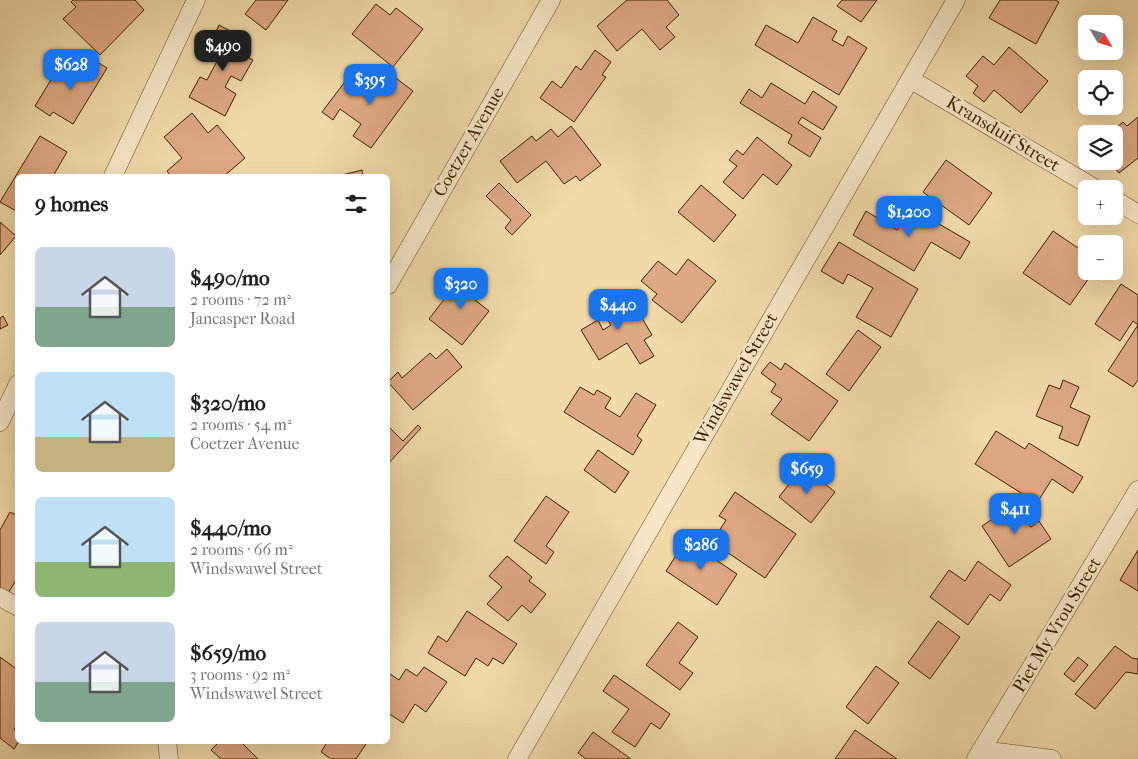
<!DOCTYPE html>
<meta charset="utf-8">
<style>
body{margin:0;font-family:"IM FELL French Canon",serif;background:#f6f6f6;color:#202124;height:100vh;display:flex;flex-direction:column;font-size:19px;white-space:nowrap}
*{box-sizing:border-box;margin:0}
p{font-size:16px;color:#757577}
.icon{flex:none;width:28px;height:28px;fill:none;stroke:currentColor;stroke-width:2;stroke-linecap:round;stroke-linejoin:round}
.map{position:relative;flex:1;overflow:hidden}
.sheet{position:absolute;left:15px;top:174px;width:375px;height:570px;display:flex;flex-direction:column;background:#fff;border-radius:8px;box-shadow:0 5px 20px #0002}
.sheet>*{flex:none}
.needle{width:32px;rotate:128deg}
.controls{position:absolute;left:1078px;top:15px;display:grid;gap:10px}
.controls a{display:grid;place-items:center;width:45px;height:45px;border-radius:8px;background:#fff;box-shadow:0 5px 20px #0002;font-size:25px}
.price{position:absolute;translate:-50% -42px;padding:0 11px;border-radius:10px;background:#1a73e8;color:#fff;font-size:16px;line-height:32px;filter:drop-shadow(0 1px 2px #0008)}
.price::after{content:'';position:absolute;left:50%;top:30px;width:15px;height:11px;margin-left:-8px;background:inherit;clip-path:polygon(0 0,100% 0,50% 100%)}
.price.on{background:#222;color:#fff}
ul{padding:0;list-style:none}
li{display:flex;align-items:center;gap:15px;height:125px;padding:0 20px}
li span{display:grid;place-items:center;flex:none;width:140px;height:100px;border-radius:8px;color:#555}
li>.icon{margin-inline-start:auto}
span .icon{width:60px;height:60px;fill:#fffc;stroke-width:1}
li b{font-size:21px}
h2{display:flex;justify-content:space-between;align-items:center;height:60px;padding:0 20px;font-size:21px}
.map>svg:first-child{display:block}
.building{fill:#dea883;stroke:#3b2201}
.lines{fill:none;stroke-linecap:round;stroke-linejoin:round}
.minor-casing{stroke:#68502b;stroke-width:19}
.minor{stroke:#f6e6c6;stroke-width:18}
.labels{text-anchor:middle;dominant-baseline:central;stroke-width:5;stroke-linejoin:round;paint-order:stroke}
.street-label{font-size:18px;fill:#3b2201;stroke:#f6e6c6}
</style>
<div class="map">
<svg width="1138" height="759" viewBox="0 0 1138 759">
<rect width="100%" height="100%" fill="#f1d9a8"/>
<filter id="stains"><feTurbulence type="fractalNoise" baseFrequency=".004" numOctaves="4"/><feColorMatrix values="0 0 0 0 .2 0 0 0 0 .09 0 0 0 0 .02 0 0 0 .5 -.17"/></filter>
<radialGradient id="worn" r=".72"><stop offset=".6" stop-color="#630" stop-opacity="0"/><stop offset="1" stop-color="#630" stop-opacity=".3"/></radialGradient>
<path class="building" d="M73,0H135L144,10L100,55L63,19L76,7L71,2Z
M256,0H288L266,30L245,14Z
M627,0H667L679,15L666,27L675,37L660,50L642,29L617,51L597,26Z
M842,0H877L861,22L837,6Z
M1000,0H1055L1059,2L1036,44L989,18Z
M376,4L390,15L396,8L423,29L393,67L352,34Z
M813,17L837,31L832,40L843,46L848,36L867,48L839,95L755,45L766,25L798,43Z
M219,25L247,40L240,53L253,60L241,81L231,76L225,87L236,94L225,116L189,97L200,77L207,80L223,50L211,43Z
M1009,47L1048,81L1021,113L994,90L984,102L973,93L978,86L966,76L983,56L994,65Z
M595,50L611,62L602,75L606,77L574,122L540,98L552,81L561,88L576,66L581,70Z
M87,56L107,68L73,124L53,112L50,116L35,106L57,70L73,80Z
M385,70L413,91L371,148L353,136L361,124L340,109L333,120L322,112L347,79L367,94Z
M771,83L805,104L813,91L837,107L823,130L802,117L798,123L821,138L810,157L788,143L792,135L740,103L749,89L762,98Z
M192,113L208,133L217,125L245,158L224,176H171L167,171L182,158L164,137Z
M1138,117V158L1119,173L1109,161H1114V134H1109L1123,122L1127,126Z
M571,126L601,165L580,181L576,176L564,184L546,161L517,183L500,161L532,136L536,141L551,129L558,137Z
M40,136L67,152L53,176H18V212L0,202Z
M757,137L792,165L777,185L763,174L743,199L723,182L737,166L729,160L737,150L743,155Z
M946,160L992,193L969,225L923,192Z
M362,170L363,176H338Z
M499,183L531,215L512,235L505,228L511,220L486,196Z
M701,185L736,215L714,242L678,212Z
M910,207L970,242L960,259L931,242L914,271L853,235L866,211L897,230Z
M0,222L16,236L0,255Z
M1053,231L1081,250L1088,239L1095,244H1086V271H1104L1099,280L1091,275L1070,305L1023,273Z
M839,242L918,289L891,337L856,317L873,288L848,274L843,284L821,271Z
M688,259L716,281L682,323L652,300L657,294L641,281L658,261L676,275Z
M465,272L485,288L475,300L489,311L462,345L429,319Z
M1121,284L1138,295V325L1133,321L1120,341L1095,324Z
M616,294L630,318L639,313L652,335L644,340L654,356L640,364L627,343L599,360L581,330L598,320L603,330L611,325L603,312L596,317L591,309Z
M3,316L8,325L0,329V318Z
M1138,325V380L1133,387L1108,371Z
M858,330L881,347L849,391L826,374Z
M447,349L462,367L413,410L388,382L398,372L402,378L430,353L436,359Z
M770,362L781,370L785,363L838,401L809,441L771,414L782,399L771,392L776,384L761,373Z
M1063,380L1079,387L1070,407L1090,416L1078,446L1059,438L1063,427L1036,416L1049,385L1060,389Z
M580,387L594,395L597,390L611,398L605,408L620,417L636,393L656,405L637,436L642,440L633,455L564,412Z
M418,425L421,428L388,464V426L403,441Z
M996,431L1025,449L1029,443L1083,477L1073,493L1052,479L1037,503L975,464Z
M598,450L629,472L615,493L584,470Z
M803,466L835,492L811,523L779,497Z
M735,492L796,534L765,578L712,542L726,520L719,516Z
M546,496L569,512L546,546L554,552L546,564L514,541Z
M1015,504L1031,527L1039,521L1051,539L1009,567L982,526Z
M10,512L18,516V577L8,593L0,588V530Z
M688,537L715,555L713,558L737,574L717,605L666,571Z
M1138,550V591L1120,580Z
M507,556L532,577L529,581L546,594L531,613L522,605L508,621L487,604L502,587L489,576Z
M978,561L1011,585L1000,601L990,594L968,625L930,597L949,570L965,581Z
M467,611L517,644L503,664L493,658L488,666L476,658L465,676L428,653L438,636L447,642Z
M938,621L960,637L930,679L908,663Z
M678,622L698,637L679,663L693,673L680,690L646,665Z
M1115,646L1132,658L1138,659V674L1126,672L1095,709L1075,694Z
M0,657L18,670V724L14,729L18,732L19,741L14,749L0,738Z
M1078,657L1088,665L1074,682L1064,674Z
M876,666L899,683L868,724L846,707Z
M424,667L447,682L426,712L415,704L403,723L388,713V677L390,674L399,680L406,669L417,676Z
M614,675L670,714L660,729L651,723L635,747L612,732L629,709L603,691Z
M855,730L897,759H835Z
M593,732L631,759H586L578,753Z
M220,741H244L242,743L258,759H221L211,750Z
M328,741H368L356,759H331L321,752Z"/>
<g class="lines">
<g class="minor-casing">
<path id="minor" d="M910,79L1096,189
M113,176L196,0
M1114,199L1138,214
M388,285L551,0
M0,422L18,384
M0,597L18,607
M167,741L169,759
M981,750L1052,759
M517,759L956,0
M976,759L1138,490"/>
</g>
<use href="#minor" class="minor"/>
</g>
<g class="labels">
<g class="street-label">
<text transform="translate(1003 134) rotate(31)">Kransduif Street</text>
<text transform="translate(469 142) rotate(-60)">Coetzer Avenue</text>
<text transform="translate(736 379) rotate(-60)">Windswawel Street</text>
<text transform="translate(1057 625) rotate(-59)">Piet My Vrou Street</text>
</g>
</g>
<rect width="100%" height="100%" filter="url(#stains)"/>
<rect width="100%" height="100%" fill="url(#worn)"/>
</svg>
<div class="controls">
<a><svg class="needle" viewBox="-14 -14 28 28"><path d="M0-13l5 13h-10z" fill="#e53935"/><path d="M0 13l5-13h-10z" fill="#757577"/></svg></a>
<a><svg class="icon" aria-label="locate" viewBox="0 0 24 24"><circle cx="12" cy="12" r="6"/><path d="M12 2v4M12 18v4M2 12h4M18 12h4"/></svg></a>
<a><svg class="icon" aria-label="layers" viewBox="0 0 24 24"><path d="M12 4l9 5-9 5-9-5zM3 14l9 5 9-5"/></svg></a>
<a>+</a>
<a>−</a>
</div>
<b class="price on" style="left:223px;top:72px">$490</b>
<b class="price" style="left:71px;top:91px">$628</b>
<b class="price" style="left:370px;top:106px">$395</b>
<b class="price" style="left:909px;top:238px">$1,200</b>
<b class="price" style="left:461px;top:310px">$320</b>
<b class="price" style="left:618px;top:331px">$440</b>
<b class="price" style="left:807px;top:495px">$659</b>
<b class="price" style="left:1015px;top:535px">$411</b>
<b class="price" style="left:701px;top:571px">$286</b>
<section class="sheet">
<h2>9 homes<svg class="icon" aria-label="filters" viewBox="0 0 24 24"><path d="M4 7h16M4 17h16"/><circle cx="9" cy="7" r="2"/><circle cx="15" cy="17" r="2"/></svg></h2>
<ul>
<li><span style="background:linear-gradient(#c9d6e8 60%,#7fa58c 0)"><svg class="icon" aria-label="home" viewBox="0 0 24 24"><path d="M3 11l9-7 9 7M6 9v11h12V9"/></svg></span><div><b>$490/mo</b><p>2 rooms · 72 m²</p><p>Jancasper Road</p></div></li>
<li><span style="background:linear-gradient(#bfe0f5 65%,#c2b280 0)"><svg class="icon" aria-label="home" viewBox="0 0 24 24"><path d="M3 11l9-7 9 7M6 9v11h12V9"/></svg></span><div><b>$320/mo</b><p>2 rooms · 54 m²</p><p>Coetzer Avenue</p></div></li>
<li><span style="background:linear-gradient(#bfe0f5 65%,#8fb573 0)"><svg class="icon" aria-label="home" viewBox="0 0 24 24"><path d="M3 11l9-7 9 7M6 9v11h12V9"/></svg></span><div><b>$440/mo</b><p>2 rooms · 66 m²</p><p>Windswawel Street</p></div></li>
<li><span style="background:linear-gradient(#c9d6e8 60%,#7fa58c 0)"><svg class="icon" aria-label="home" viewBox="0 0 24 24"><path d="M3 11l9-7 9 7M6 9v11h12V9"/></svg></span><div><b>$659/mo</b><p>3 rooms · 92 m²</p><p>Windswawel Street</p></div></li>
</ul>
</section>
</div>
